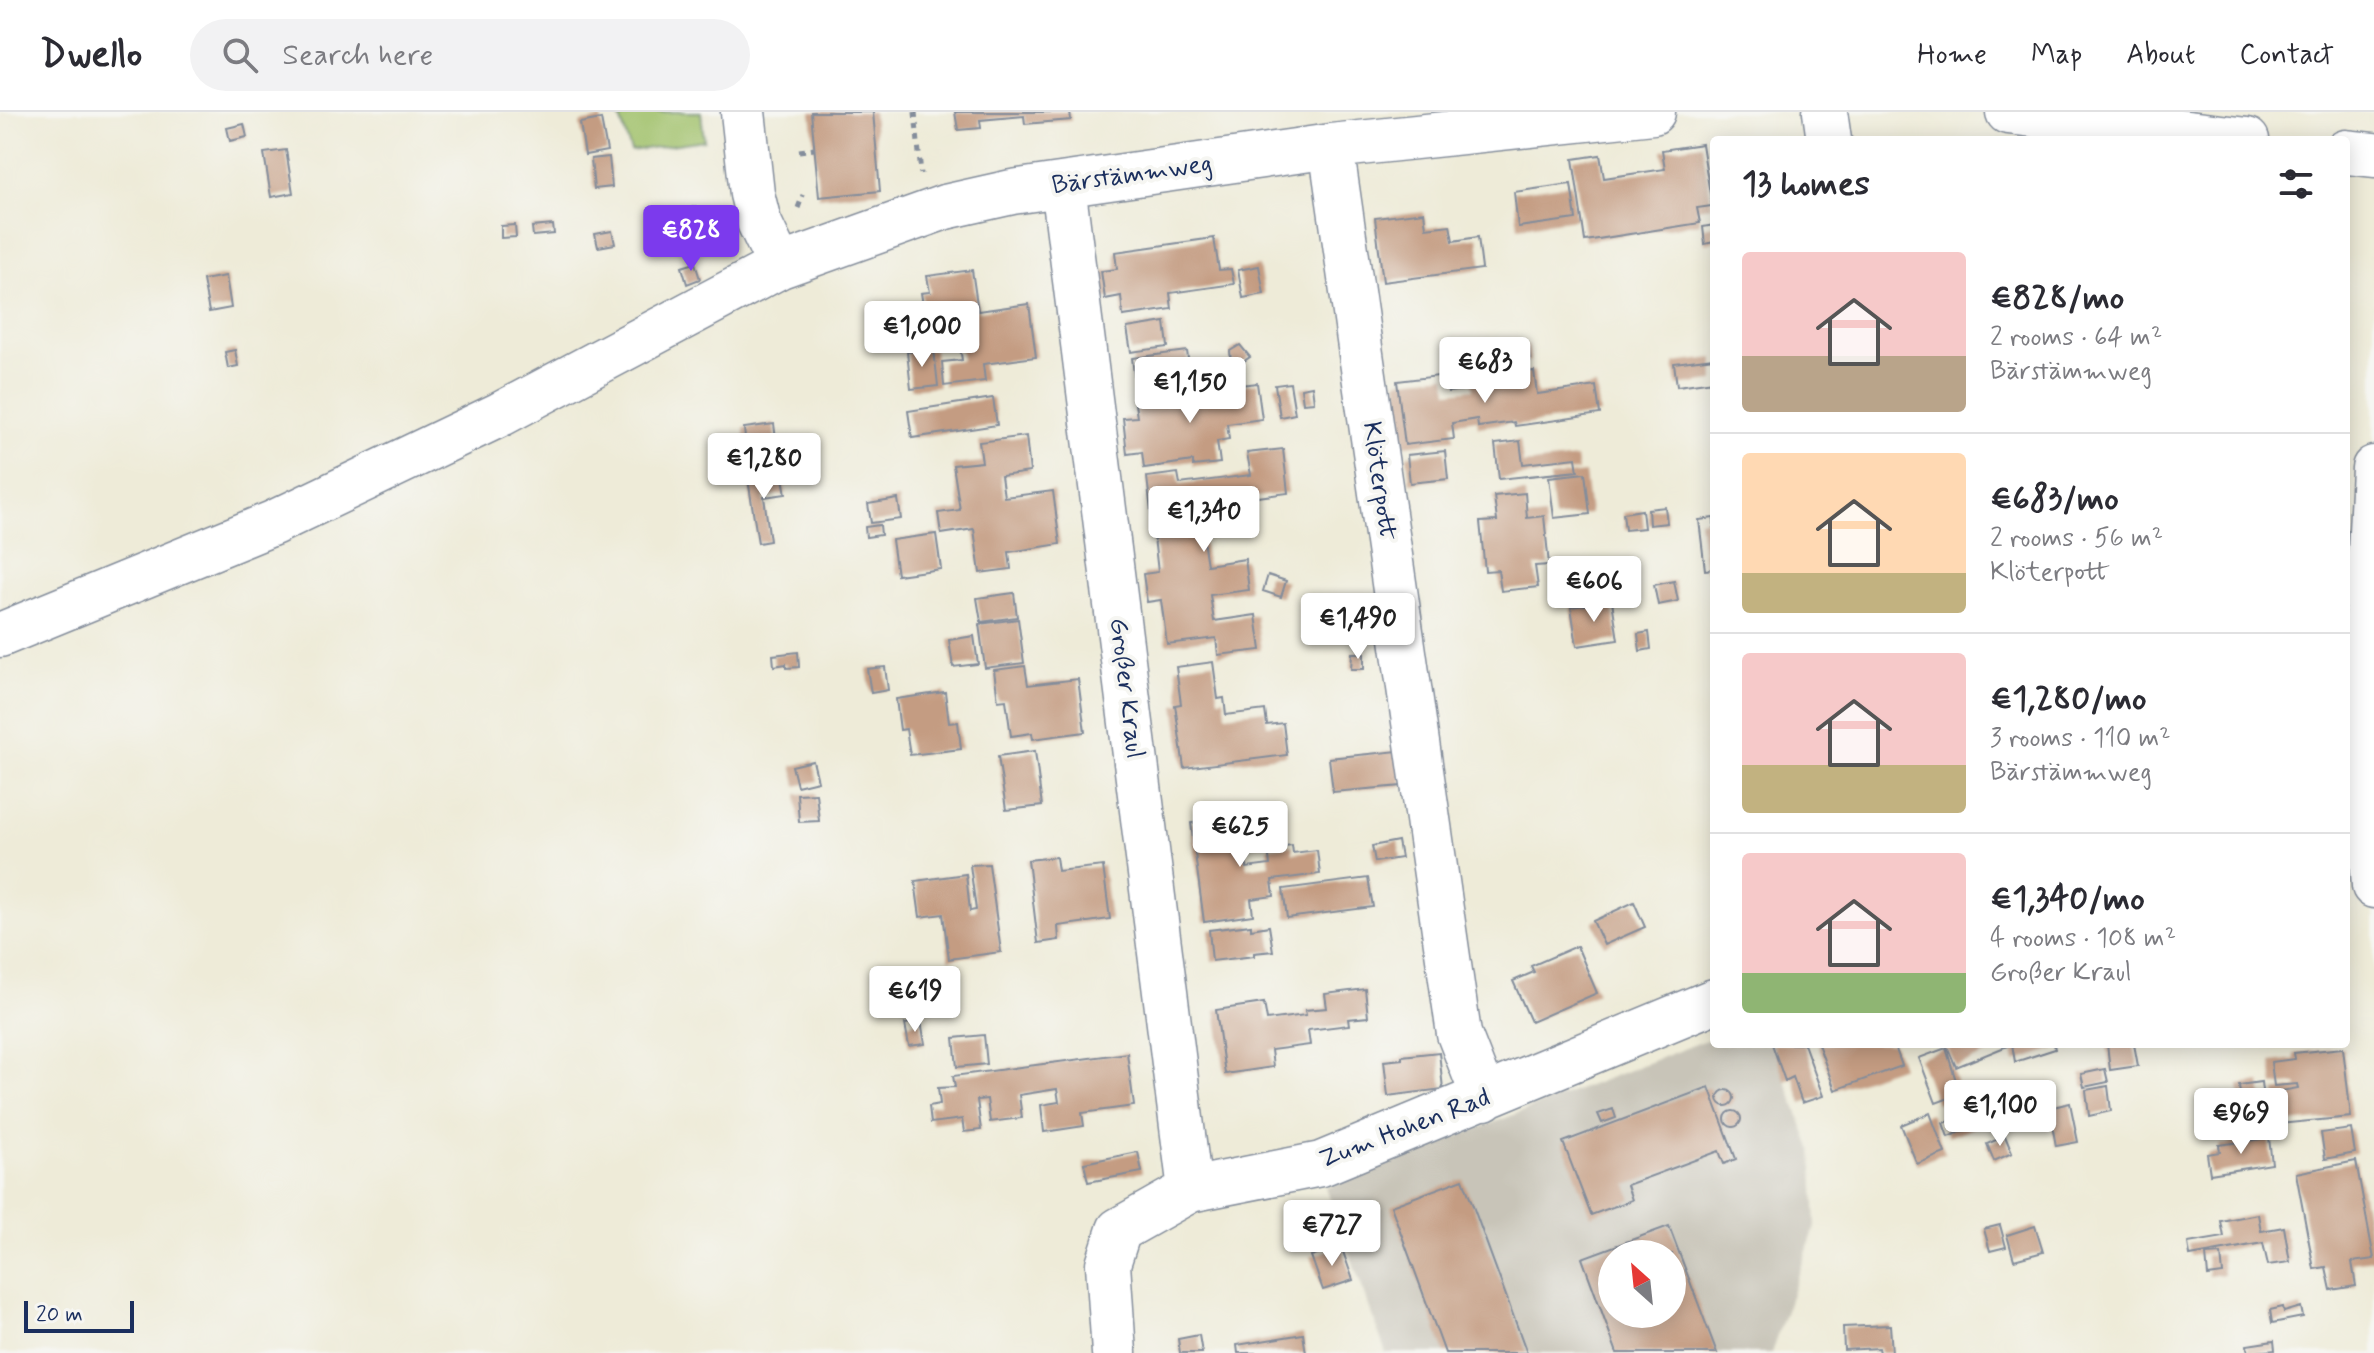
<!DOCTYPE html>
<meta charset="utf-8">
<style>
body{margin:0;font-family:Mynerve,sans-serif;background:#f2f2f3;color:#2b2b33;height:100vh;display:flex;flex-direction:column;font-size:30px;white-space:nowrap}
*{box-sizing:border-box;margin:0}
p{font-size:26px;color:#7c7c81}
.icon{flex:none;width:44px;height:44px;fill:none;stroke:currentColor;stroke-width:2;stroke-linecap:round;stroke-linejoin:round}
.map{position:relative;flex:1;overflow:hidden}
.sheet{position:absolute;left:1710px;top:24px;width:640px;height:912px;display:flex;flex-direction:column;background:#fff;border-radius:8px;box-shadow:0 4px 20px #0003}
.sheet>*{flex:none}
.needle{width:52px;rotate:333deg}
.controls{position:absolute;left:1598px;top:1128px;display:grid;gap:16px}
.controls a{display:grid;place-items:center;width:88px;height:88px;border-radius:50%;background:#fff;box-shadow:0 4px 20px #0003;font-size:40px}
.scale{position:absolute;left:24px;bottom:20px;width:110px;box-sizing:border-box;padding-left:8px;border:4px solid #1b2f5e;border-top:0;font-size:22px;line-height:28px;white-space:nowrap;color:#1b2f5e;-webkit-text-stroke:6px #f6f6f2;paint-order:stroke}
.price{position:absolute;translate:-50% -68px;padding:0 18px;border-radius:8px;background:#fff;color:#222;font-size:26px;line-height:52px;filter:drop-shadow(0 2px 4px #0008)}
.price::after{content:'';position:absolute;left:50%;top:48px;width:24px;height:18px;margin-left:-12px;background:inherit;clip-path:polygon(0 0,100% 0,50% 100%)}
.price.on{background:#7c3aed;color:#fff}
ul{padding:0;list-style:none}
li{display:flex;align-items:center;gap:24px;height:200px;padding:0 32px}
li+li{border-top:2px solid #e1e1e2}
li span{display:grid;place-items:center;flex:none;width:224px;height:160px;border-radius:8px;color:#555}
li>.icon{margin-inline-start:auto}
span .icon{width:96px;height:96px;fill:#fffc;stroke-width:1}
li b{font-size:34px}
h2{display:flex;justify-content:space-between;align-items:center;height:96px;padding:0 32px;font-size:34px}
header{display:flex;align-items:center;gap:48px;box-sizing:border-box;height:112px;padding:0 40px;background:#fff;border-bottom:2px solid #e1e1e2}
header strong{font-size:38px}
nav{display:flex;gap:44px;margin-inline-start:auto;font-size:28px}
.search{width:560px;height:72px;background:#f2f2f3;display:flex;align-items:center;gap:20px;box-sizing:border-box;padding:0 28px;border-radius:44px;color:#7c7c81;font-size:30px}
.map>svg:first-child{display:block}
.industrial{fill:#c8c4b8;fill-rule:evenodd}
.green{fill:#9fc068;stroke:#5d7863;stroke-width:2}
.building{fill:#c49c82;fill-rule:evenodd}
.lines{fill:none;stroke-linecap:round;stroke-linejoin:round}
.minor-casing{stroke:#848d9b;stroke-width:47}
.path{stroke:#848d9b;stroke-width:5;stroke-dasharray:6 6;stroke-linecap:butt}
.minor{stroke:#fff;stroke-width:44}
.labels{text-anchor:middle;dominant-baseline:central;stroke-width:8;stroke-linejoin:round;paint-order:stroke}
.street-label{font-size:26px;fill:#1b2f5e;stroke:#f6f6f2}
</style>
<header>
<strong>Dwello</strong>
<div class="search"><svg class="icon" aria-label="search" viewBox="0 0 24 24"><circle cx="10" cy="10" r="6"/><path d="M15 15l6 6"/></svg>Search here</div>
<nav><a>Home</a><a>Map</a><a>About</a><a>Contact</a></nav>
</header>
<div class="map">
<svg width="2374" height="1241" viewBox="0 0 2374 1241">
<rect width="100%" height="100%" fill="#f6f6f2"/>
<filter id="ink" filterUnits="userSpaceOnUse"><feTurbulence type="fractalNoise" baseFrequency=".0125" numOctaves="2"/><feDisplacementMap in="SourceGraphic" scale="16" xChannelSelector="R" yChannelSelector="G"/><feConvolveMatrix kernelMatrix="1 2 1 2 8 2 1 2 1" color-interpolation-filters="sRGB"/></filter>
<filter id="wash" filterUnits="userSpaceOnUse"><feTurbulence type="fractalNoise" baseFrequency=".006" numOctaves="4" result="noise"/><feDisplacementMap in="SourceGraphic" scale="32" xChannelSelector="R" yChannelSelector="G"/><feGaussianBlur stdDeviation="1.8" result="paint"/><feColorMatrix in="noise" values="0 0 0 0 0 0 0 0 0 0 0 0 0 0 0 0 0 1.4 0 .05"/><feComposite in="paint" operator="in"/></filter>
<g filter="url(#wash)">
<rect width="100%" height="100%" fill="#eeebd8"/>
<path class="industrial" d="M1714,925V932H1772L1812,1039L1816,1113L1771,1241H1386L1326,1076ZM1612,1142H1672V1202H1612Z"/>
<path class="green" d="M618,0H701L704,28L631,39Z"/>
<g id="blocks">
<path class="building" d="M811,0H873L880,79L819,85Z
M955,0H1070L1071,8L1025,12L1024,4L980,8L981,16L958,18Z
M601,7L607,39L585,43L580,11Z
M244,12L247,25L230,29L227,16Z
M1702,32L1712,94L1697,96L1700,111L1585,129L1573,47L1600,43L1604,66L1665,57L1662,38Z
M286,38L293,81L271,85L264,41Z
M609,45L612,75L594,77L591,47Z
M1571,72L1576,107L1518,115L1514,80Z
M695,95L701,122L676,128L670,101Z
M1424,100L1426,116L1450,113L1453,129L1478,125L1482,157L1383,170L1375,106Z
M515,113L516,125L501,126V114Z
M553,113L554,122L533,124L532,115Z
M1714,113V130L1705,132L1703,115Z
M612,119L615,132L598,135L595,122Z
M1214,126L1219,158L1231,157L1234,172L1170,181L1172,197L1123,204L1121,184L1105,187L1101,159L1117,157L1115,140Z
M695,151L700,167L687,172L682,155Z
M1259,154L1264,182L1243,186L1238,158Z
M972,158L978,199L1029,192L1036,245L983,252L985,269L944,274L942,250L962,248L959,229L936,232L931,198L924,199L921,181L930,180L927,164Z
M226,164L231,196L209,200L203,168Z
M1165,210L1168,235L1131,240L1127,216Z
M1240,233L1250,245L1238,253L1231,249L1230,239Z
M1528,233L1530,249L1513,252L1511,236Z
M934,237L938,274L911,277L907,240Z
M235,238L238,254L228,256L225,240Z
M1187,239L1192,277L1137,284L1132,246Z
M1714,246V269L1677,274L1674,251Z
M1534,259L1537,282L1596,274L1600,302L1515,314L1514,310L1478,315L1477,307L1452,311L1454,327L1405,333L1397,269L1446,263L1448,280L1473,277L1472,269Z
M1240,270L1241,273L1257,271L1262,307L1227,312L1229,327L1217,329L1220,351L1193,354V349L1144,356L1142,340L1127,342L1123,306L1137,305L1135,292L1208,282L1207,275Z
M1290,271L1295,302L1280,305L1275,273Z
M1312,274L1314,290L1303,291L1301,276Z
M993,286L997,313L912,326L908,299Z
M774,312L778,343L747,347L744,316Z
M1026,324L1030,360L1001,364L1004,385L1053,379L1060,432L1009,440L1011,457L980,461L974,417L941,422L938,401L960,398L953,353L982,350L979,330Z
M1520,329L1523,352L1576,346L1578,359L1499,367L1495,332Z
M1283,337L1288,381L1204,392L1208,422H1202L1207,453L1245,447L1249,478L1210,483L1214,509L1256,503L1261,538L1218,543L1216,526L1167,532L1161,488L1147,490L1143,462L1158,460L1147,365L1178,361L1180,372L1251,363L1247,341Z
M1445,339L1448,367L1410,371L1407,343Z
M782,361L786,382L764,385L770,429L758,431L748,367Z
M1585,361L1590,402L1554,406L1549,365Z
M1525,381L1527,406L1544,404L1549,453L1535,454L1538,475L1501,479L1498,458L1485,459L1480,410L1497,409L1494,384Z
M898,387L901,407L871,411L868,392Z
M1665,395L1667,411L1649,413L1648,397Z
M1642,398L1644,416L1625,418L1623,401Z
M1714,406V457L1705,458L1699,408Z
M880,413L881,423L866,425L865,415Z
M936,422L941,457L897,463L892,428Z
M1268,463L1286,469L1281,485L1263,479Z
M1610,469L1613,485L1594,488L1592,472Z
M1674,469L1678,489L1658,493L1654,473Z
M1014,481L1017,505L981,510L977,486Z
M1612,489L1618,528L1577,534L1571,495Z
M1018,507L1024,551L985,556L979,512Z
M1649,520L1651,537L1640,539L1638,522Z
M974,524L978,552L953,555L949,528Z
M798,540L799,555L786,556V552L774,554L773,543Z
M1352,541H1364V557H1351Z
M1213,550L1218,587L1224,586L1226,603L1265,598L1267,613L1283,611L1287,643L1184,656L1175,593L1181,592L1176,555Z
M1025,554L1028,573L1078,567L1085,620L1033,627L1032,621L1011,624L1006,588L998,589L994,558Z
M885,555L888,578L871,581L867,557Z
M945,580L949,611L958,610L961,637L910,643L906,617L900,618L896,587Z
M1035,639L1042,694L1006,698L998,644Z
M1398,639L1402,674L1333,680L1329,646Z
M813,649L818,669L797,674L792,654Z
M816,681L819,709L799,710L797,682Z
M1240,705L1247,756L1270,753L1268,736L1292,733L1293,741L1317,738L1320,762L1272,768L1274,784L1251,787L1253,803L1204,810L1191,711Z
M1398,729L1401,746L1375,750L1372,734Z
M1056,745L1058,759L1103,754L1110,807L1058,814L1059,828L1038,831L1028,748Z
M989,752L1001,840L949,847L943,802L920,805L915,769L966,762L970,799L976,798L970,753Z
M1368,766L1373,795L1287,806L1283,777Z
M1634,790L1645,815L1604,833L1593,809Z
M1251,813V817L1269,814L1273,839L1254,841V844L1212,849L1209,818Z
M1577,834L1597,881L1531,910L1513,869L1534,860L1531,854Z
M1365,877L1368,905L1348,907L1349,913L1308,918L1310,933L1271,938L1273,955L1225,962L1216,898L1264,891L1267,908L1306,903L1305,898L1327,896L1325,882Z
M921,909L925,932L909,934L905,912Z
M984,923L987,952L957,955L954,926Z
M1772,932H1804L1823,984L1802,991L1793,965L1785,969Z
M1818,932H1894L1902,954L1835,978Z
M1946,932H2054L2055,937L2015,950L2012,932L1956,955Z
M2107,932H2134L2138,954L2110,958Z
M1946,936L1960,982L1936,991L1919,946Z
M2343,936L2351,1005L2279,1012L2275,980L2298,976L2297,972L2274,974L2271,950L2295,947L2294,941Z
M1439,940L1443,977L1388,984L1384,949L1402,947V944Z
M1127,941L1134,994L1082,1001L1084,1014L1044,1020L1041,993L1059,990L1057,977L1019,983L1022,1006L990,1010L987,987L977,988L981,1018L964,1020L962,1007L931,1011L929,994L940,992L938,976L955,975L953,964Z
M2105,957L2108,970L2084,975L2081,962Z
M2261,970L2265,1005L2243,1007L2239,973Z
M2108,974L2111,999L2089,1004L2086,978Z
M1709,975L1736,1047L1724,1052L1719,1039L1627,1073L1632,1088L1591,1103L1563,1030Z
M1718 986a8 8 0 1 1 16 0a8 8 0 1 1-16 0Z
M1963,987L1967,997L1956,1003L1951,991Z
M2070,991L2078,1030L2056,1034L2049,996Z
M1613,997L1616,1006L1602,1011L1598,1002Z
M1725 1007a8 8 0 1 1 16 0a8 8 0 1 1-16 0Z
M1930,1001L1945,1041L1917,1052L1901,1013Z
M1969,1002L1974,1015L1948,1025L1943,1011Z
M2351,1017L2355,1041L2325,1047L2321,1021Z
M2005,1024L2012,1041L1994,1049L1987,1032Z
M2269,1026L2272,1052L2210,1062L2207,1042L2220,1040L2219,1033Z
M1138,1040L1142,1060L1088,1070L1084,1051Z
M2356,1049L2374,1147L2352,1150L2356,1174L2331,1178L2326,1155L2314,1157L2296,1061Z
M1463,1067L1527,1241H1445L1391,1094Z
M2258,1102L2261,1119L2284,1115L2290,1150L2268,1153L2263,1131L2190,1144L2188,1131L2224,1125L2221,1109Z
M2000,1113L2006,1135L1990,1139L1984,1117Z
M1669,1114L1717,1241H1617L1582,1146ZM1612,1142H1672V1202H1612Z
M2035,1114L2043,1140L2014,1148L2007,1123Z
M1341,1134L1353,1168L1323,1178L1311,1144Z
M2221,1142L2223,1162L2208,1164L2206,1143Z
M2283,1195L2284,1200L2301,1195L2303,1205L2272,1211L2270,1198Z
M1890,1213L1892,1241H1880L1879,1236L1844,1238L1843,1215Z
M1303,1222L1306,1241H1238L1237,1233Z
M1199,1223L1202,1241H1180L1178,1227Z
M2274,1229L2275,1238L2248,1241L2247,1233Z"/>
</g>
</g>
<g filter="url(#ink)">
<use href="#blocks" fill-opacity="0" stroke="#848d9b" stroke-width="2"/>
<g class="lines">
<g class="minor-casing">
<path id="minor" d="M743,0L752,82L759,110L780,154
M1825,0L1829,28
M2008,0L2247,28
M1331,34L1459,922L1484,986
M2346,40L2374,43
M1063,73L1190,1078
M2374,356L2367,505L2369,700L2374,774
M0,523L273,411L501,302L780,154L945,95L1012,80L1331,34L1653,0
M1114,1241L1108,1152L1119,1118L1190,1078L1321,1052L1714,889"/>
</g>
<path class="path" d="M915,0L921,62
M799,39L814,37
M798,96L803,83"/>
<use href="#minor" class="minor"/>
</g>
</g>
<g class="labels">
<g class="street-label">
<text transform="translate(1132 63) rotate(-8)">Bärstämmweg</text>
<text transform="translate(1379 369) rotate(82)">Klöterpott</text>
<text transform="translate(1126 576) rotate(83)">Großer Kraul</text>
<text transform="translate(1405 1017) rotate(-21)">Zum Hohen Rad</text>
</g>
</g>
</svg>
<div class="controls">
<a><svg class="needle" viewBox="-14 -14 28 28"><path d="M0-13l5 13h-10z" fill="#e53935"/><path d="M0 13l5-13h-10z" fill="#7c7c81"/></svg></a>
</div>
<div class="scale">20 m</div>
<b class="price on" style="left:691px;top:161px">€828</b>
<b class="price" style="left:922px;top:257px">€1,000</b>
<b class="price" style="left:1485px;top:293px">€683</b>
<b class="price" style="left:1190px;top:313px">€1,150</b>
<b class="price" style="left:764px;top:389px">€1,280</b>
<b class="price" style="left:1204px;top:442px">€1,340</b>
<b class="price" style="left:1594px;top:512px">€606</b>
<b class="price" style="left:1358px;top:549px">€1,490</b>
<b class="price" style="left:1240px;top:757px">€625</b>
<b class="price" style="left:915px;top:922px">€619</b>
<b class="price" style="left:2000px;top:1036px">€1,100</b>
<b class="price" style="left:2241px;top:1044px">€969</b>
<b class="price" style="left:1332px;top:1156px">€727</b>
<section class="sheet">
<h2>13 homes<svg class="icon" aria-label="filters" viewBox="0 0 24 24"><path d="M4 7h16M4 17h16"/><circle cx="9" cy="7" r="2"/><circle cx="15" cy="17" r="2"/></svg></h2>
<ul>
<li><span style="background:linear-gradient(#f6c9c9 65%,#b9a48a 0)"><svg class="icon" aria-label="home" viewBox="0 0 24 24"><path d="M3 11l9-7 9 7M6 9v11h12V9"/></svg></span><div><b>€828/mo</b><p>2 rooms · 64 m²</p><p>Bärstämmweg</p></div></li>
<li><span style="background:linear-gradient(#ffd9b3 75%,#c2b280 0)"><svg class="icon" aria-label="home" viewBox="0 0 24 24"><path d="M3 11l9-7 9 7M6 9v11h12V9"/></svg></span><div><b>€683/mo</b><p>2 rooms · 56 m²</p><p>Klöterpott</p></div></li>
<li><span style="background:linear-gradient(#f6c9c9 70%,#c2b280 0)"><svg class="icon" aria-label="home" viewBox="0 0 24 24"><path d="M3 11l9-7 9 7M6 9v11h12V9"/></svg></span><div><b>€1,280/mo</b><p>3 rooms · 110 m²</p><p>Bärstämmweg</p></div></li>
<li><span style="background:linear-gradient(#f6c9c9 75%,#8fb573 0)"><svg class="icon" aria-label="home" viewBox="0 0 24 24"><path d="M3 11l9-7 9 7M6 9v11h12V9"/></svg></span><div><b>€1,340/mo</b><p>4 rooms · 108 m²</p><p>Großer Kraul</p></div></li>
</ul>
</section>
</div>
